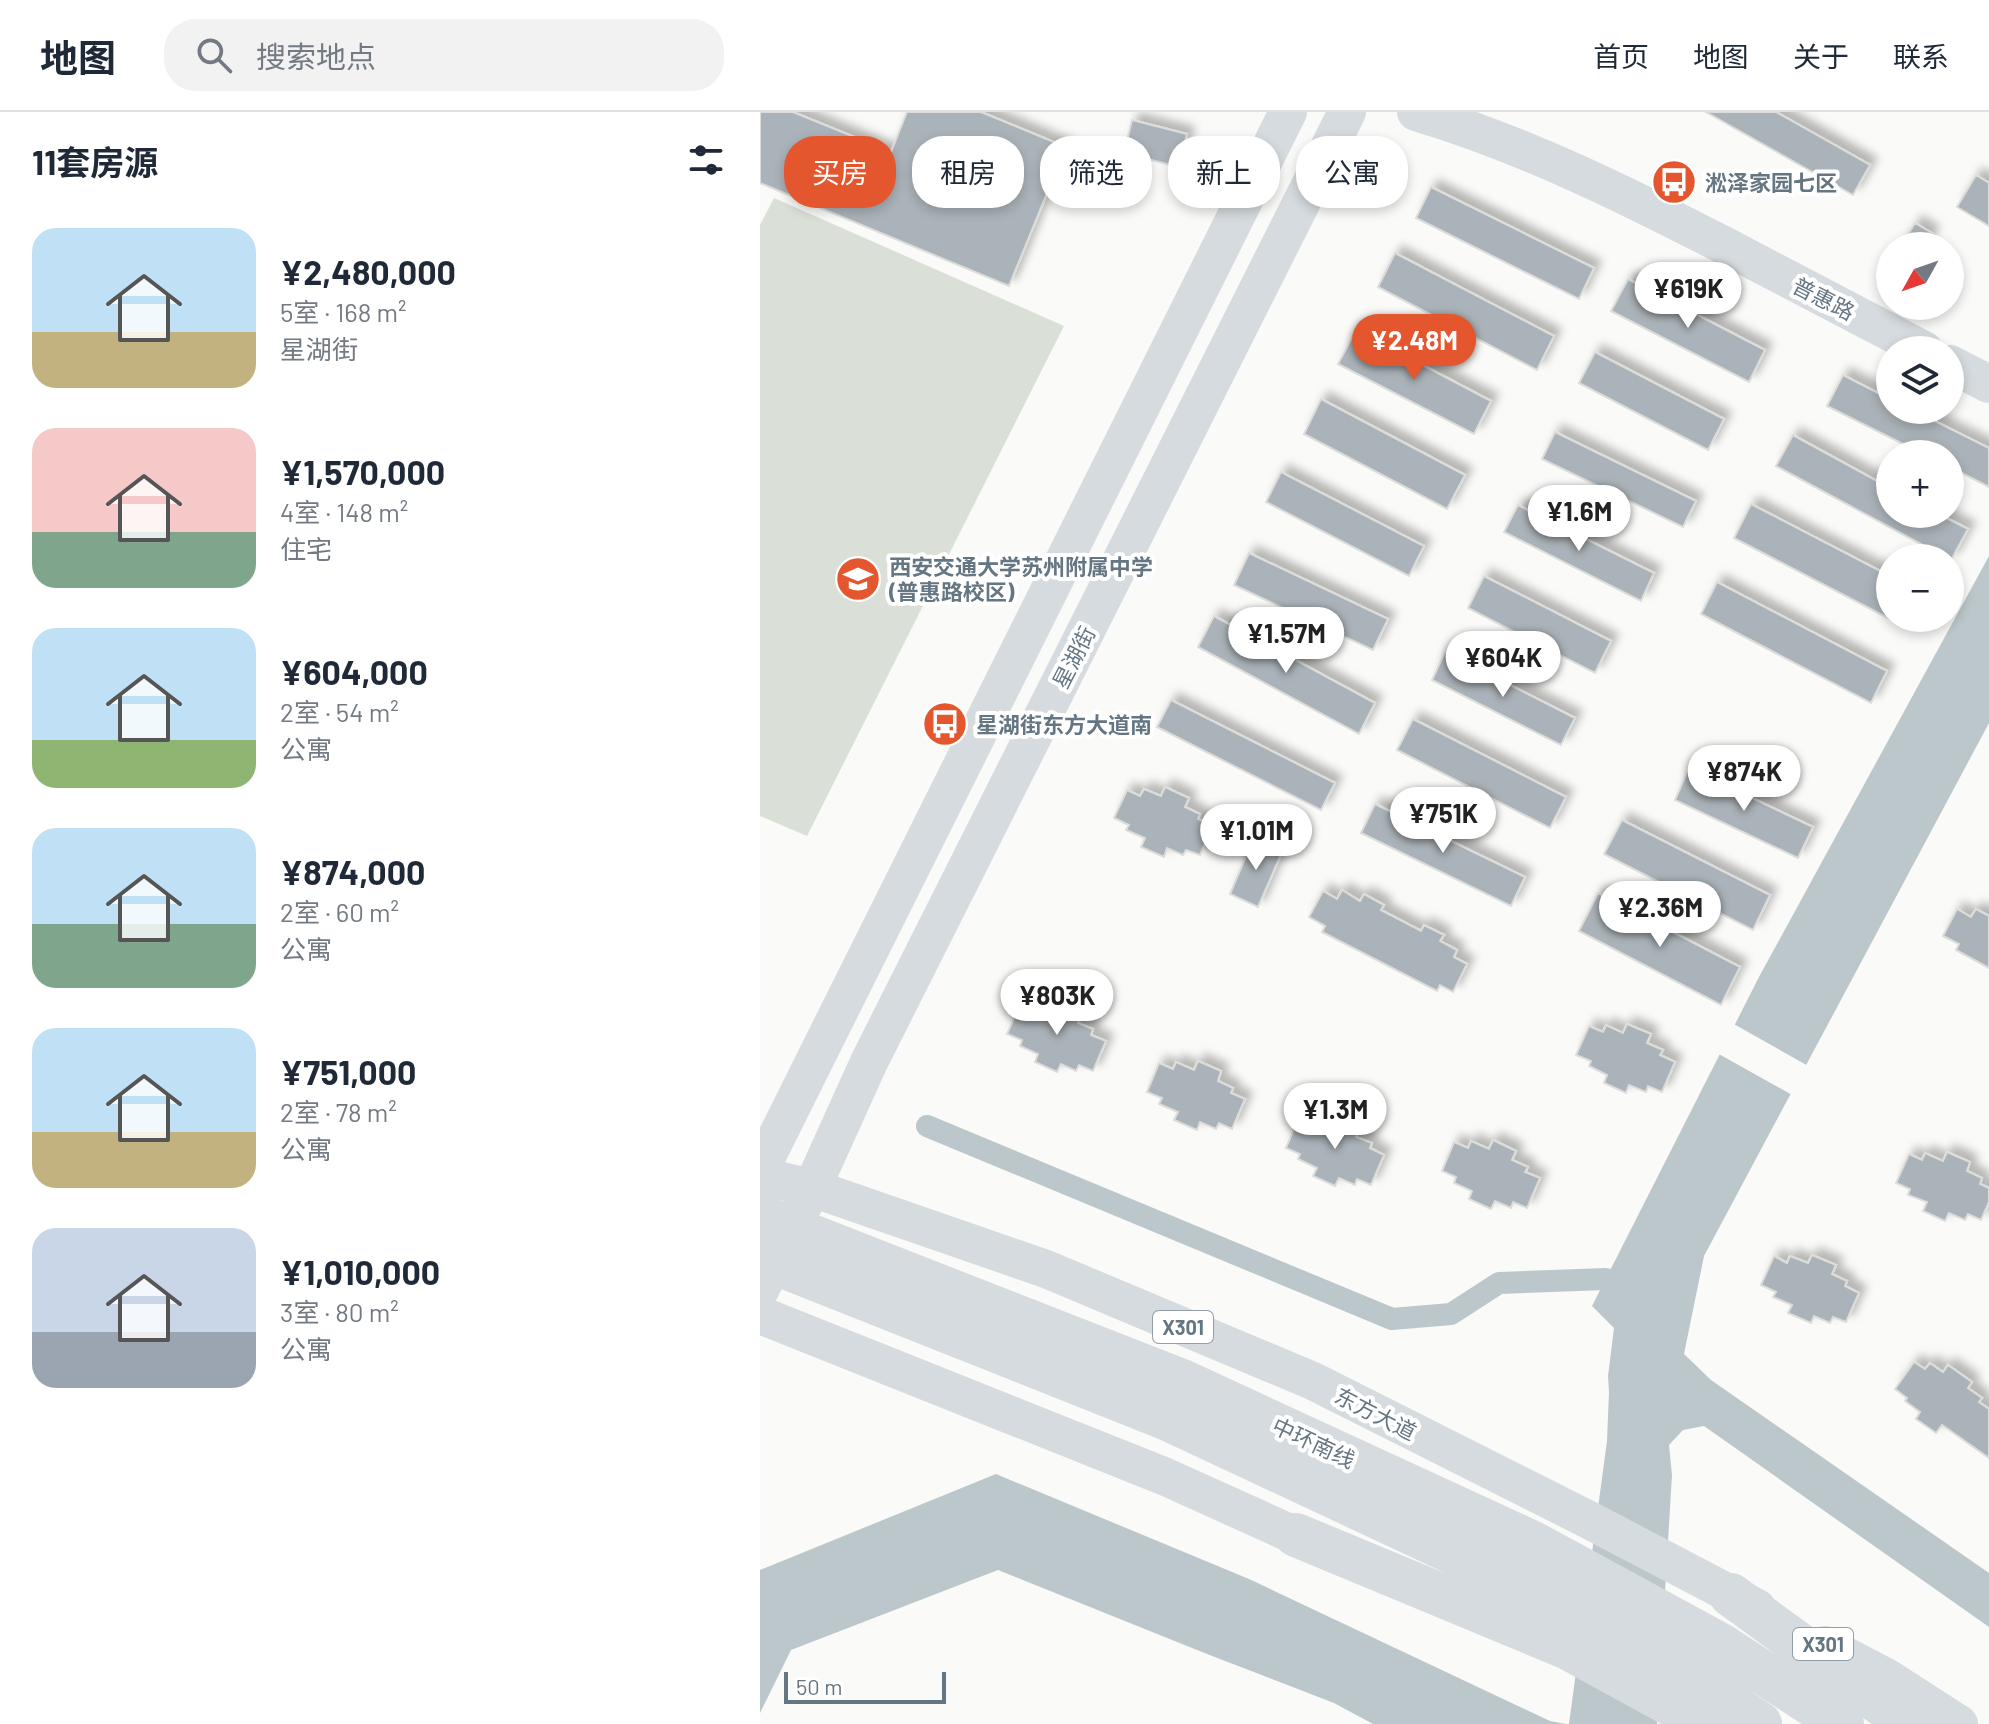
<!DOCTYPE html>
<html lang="zh">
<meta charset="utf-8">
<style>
body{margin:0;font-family:Barlow,"Noto Sans SC",sans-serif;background:#f2f2f3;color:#1f2937;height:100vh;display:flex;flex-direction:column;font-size:30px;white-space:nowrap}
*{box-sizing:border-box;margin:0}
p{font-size:26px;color:#747a83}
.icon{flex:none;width:44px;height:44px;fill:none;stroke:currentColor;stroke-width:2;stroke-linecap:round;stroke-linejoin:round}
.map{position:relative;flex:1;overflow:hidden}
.details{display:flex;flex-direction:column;background:#fff;width:760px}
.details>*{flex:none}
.top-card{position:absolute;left:24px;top:24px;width:760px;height:72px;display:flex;gap:16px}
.needle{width:52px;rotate:230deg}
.tools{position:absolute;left:1116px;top:120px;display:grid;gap:16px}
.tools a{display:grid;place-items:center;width:88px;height:88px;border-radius:50%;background:#fff;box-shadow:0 4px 12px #0003;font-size:40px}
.scale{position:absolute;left:24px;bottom:20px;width:162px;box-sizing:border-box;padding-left:8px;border:4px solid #657683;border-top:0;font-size:22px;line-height:28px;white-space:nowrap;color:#657683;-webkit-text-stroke:6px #fff;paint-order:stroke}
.price{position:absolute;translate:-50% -68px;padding:0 18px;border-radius:28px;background:#fff;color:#222;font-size:26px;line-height:52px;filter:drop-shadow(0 2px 4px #0008)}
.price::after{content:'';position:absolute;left:50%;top:48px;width:24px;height:18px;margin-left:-12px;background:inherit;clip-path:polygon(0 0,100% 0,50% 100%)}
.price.current{background:#e4572e;color:#fff}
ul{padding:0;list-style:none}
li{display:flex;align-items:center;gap:24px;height:200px;padding:0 32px}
li span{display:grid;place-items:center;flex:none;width:224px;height:160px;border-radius:24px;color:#555}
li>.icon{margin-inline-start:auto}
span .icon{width:96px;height:96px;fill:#fffc;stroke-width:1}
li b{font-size:34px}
h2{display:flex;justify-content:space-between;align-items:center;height:96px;padding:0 32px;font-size:34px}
.chip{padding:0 28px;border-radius:32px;background:#fff;box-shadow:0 4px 12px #0003;font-size:28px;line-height:72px}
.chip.current{background:#e4572e;color:#fff}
header{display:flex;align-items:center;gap:48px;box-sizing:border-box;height:112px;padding:0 40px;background:#fff;border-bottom:2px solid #e0e1e3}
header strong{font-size:38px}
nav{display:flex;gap:44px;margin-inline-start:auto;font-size:28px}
.search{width:560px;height:72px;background:#f2f2f3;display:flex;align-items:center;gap:20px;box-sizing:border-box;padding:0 28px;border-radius:32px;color:#747a83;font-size:30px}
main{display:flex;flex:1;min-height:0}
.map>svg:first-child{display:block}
.green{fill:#dadfd7}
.water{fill:#bbc7cb}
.pier{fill:#fafaf8}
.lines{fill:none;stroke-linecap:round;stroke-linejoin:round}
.canal{stroke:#bbc7cb;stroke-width:22}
.building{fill:#aab3b9;stroke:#dcdcda;stroke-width:2;filter:url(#shadow)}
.major{stroke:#d6dbdf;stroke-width:38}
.highway{stroke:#d6dbdf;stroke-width:44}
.labels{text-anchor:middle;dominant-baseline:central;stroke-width:8;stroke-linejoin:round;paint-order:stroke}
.shield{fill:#fff;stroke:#939fa8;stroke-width:2}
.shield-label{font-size:20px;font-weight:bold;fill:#657683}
.poi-label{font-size:22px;font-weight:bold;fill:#657683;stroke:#fff;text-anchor:start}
.street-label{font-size:22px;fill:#657683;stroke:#fff}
</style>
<header>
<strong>地图</strong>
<div class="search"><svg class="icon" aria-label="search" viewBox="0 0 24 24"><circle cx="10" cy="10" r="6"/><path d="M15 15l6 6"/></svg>搜索地点</div>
<nav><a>首页</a><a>地图</a><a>关于</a><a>联系</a></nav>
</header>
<main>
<section class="details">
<h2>11套房源<svg class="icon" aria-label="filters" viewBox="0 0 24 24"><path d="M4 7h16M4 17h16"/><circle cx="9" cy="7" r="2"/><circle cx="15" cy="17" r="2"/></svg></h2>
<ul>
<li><span style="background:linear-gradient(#bfe0f5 65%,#c2b280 0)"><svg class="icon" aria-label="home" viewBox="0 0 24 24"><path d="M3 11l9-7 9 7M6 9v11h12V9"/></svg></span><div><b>¥2,480,000</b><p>5室 · 168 m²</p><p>星湖街</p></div></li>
<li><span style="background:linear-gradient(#f6c9c9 65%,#7fa58c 0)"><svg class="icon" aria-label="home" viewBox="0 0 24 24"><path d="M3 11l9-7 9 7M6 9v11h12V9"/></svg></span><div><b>¥1,570,000</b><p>4室 · 148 m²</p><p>住宅</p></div></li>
<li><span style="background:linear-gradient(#bfe0f5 70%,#8fb573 0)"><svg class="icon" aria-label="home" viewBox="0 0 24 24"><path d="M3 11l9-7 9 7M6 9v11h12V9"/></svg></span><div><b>¥604,000</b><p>2室 · 54 m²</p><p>公寓</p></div></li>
<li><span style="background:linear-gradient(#bfe0f5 60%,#7fa58c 0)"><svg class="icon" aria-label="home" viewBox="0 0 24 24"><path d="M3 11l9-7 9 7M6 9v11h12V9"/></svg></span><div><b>¥874,000</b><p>2室 · 60 m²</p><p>公寓</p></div></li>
<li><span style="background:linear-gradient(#bfe0f5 65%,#c2b280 0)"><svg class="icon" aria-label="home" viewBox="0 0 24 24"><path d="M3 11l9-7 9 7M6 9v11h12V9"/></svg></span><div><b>¥751,000</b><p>2室 · 78 m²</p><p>公寓</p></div></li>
<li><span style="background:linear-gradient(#c9d6e8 65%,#9aa5b1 0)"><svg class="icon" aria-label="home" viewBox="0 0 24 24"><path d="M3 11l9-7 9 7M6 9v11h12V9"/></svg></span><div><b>¥1,010,000</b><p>3室 · 80 m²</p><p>公寓</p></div></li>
</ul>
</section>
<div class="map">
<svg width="1229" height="1612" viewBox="0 0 1229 1612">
<defs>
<filter id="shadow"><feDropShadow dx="7" dy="-7" stdDeviation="4" flood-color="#0004"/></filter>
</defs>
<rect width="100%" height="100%" fill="#fafaf8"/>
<path class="green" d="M14,86L304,214L47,724L0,704V113Z"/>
<path class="water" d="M1229,444V611L944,1144L924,1242L951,1268L1229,1461V1515L944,1314L923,1318L909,1333L912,1363L897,1612H809L847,1329L849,1280L848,1264L854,1216L832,1194L999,865Z
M236,1362L489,1467L790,1609L806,1612H613L574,1591L447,1542L238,1458L31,1538L0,1601V1458Z"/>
<path class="pier" d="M972,911L1050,955L1034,984L957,941Z"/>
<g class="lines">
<path class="canal" d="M167,1014L632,1207L691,1202L739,1171L846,1167"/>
</g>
<path class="building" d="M0,0H33L131,40L147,0H221L306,35L249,174L0,71Z
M946,0H1016L1110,53L1093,83Z
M372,8L427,22L419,55L364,41Z
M1216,63L1229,71V114L1197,95Z
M671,75L834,156L819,187L656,106Z
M1155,111L1172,121L1164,134H1141Z
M635,141L794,224L777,258L618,175Z
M868,167L1005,238L989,270L851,199Z
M596,218L731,289L714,322L578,252Z
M835,240L964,307L948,338L819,271Z
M1083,263L1130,287V298H1153L1229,336V375L1190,355V342H1163L1067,294Z
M561,287L705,363L687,397L544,322Z
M795,320L936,389L923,415L782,347Z
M1033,323L1130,376V402H1179L1208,417L1191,448L1190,446H1187L1016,354Z
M521,360L664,434L649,464L506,390Z
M991,392L1130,464V507L974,426Z
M758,393L894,461L881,489L744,420Z
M489,441L628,507L613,538L474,473Z
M724,464L851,529L835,561L708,496Z
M957,470L1127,559L1111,591L941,502Z
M454,504L615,591L599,622L438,535Z
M685,540L815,606L801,633L672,568Z
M411,588L575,671L561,698L397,615Z
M653,607L806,685L790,716L637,638Z
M929,656L1053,715L1038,746L915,688Z
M405,675L429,686L425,695L440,702L438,707L453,713L440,743L426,738L423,743L407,736L404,745L381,735L385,726L366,718L369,713L354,706L367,678L380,684L384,677L401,684Z
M615,692L765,765L751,794L601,721Z
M862,708L1010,783L993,818L844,742Z
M494,725L523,738L498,795L470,782Z
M582,778L600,789L604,782L624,793L621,798L661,819L664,813L684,823L680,829L697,838L694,845L707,852L693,880L680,873L677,879L562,820L565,814L549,805L563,779L577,787Z
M838,781L980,855L961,893L819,819Z
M1197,797L1211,805L1216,797L1229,804V856L1196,838L1199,832L1183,824Z
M298,891L322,901L318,911L333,917L331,923L346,929L333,959L319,953L316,959L301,952L297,960L275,950L278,942L260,934L262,928L247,922L260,893L274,899L277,892L295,900Z
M867,912L891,922L887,931L903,938L900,943L915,950L902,980L888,974L886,980L869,973L866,981L844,971L847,963L829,954L831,949L816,943L829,914L843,920L846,913L863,921Z
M438,949L461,959L458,969L473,976L471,981L485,987L472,1017L459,1011L456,1017L440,1010L437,1018L414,1008L418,1000L399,992L402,986L387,980L399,951L413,957L416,950L434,958Z
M577,1005L600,1015L596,1025L612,1031L610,1036L624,1043L611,1073L597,1067L595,1073L579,1066L575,1074L553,1064L557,1056L538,1047L540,1042L526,1036L538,1007L552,1013L555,1006L573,1014Z
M733,1028L756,1039L752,1048L768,1055L765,1060L780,1066L767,1096L753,1090L751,1096L735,1089L731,1097L709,1087L712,1079L694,1071L696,1065L682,1059L694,1030L708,1036L711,1029L729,1037Z
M1187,1040L1210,1050L1207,1059L1222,1066L1220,1072L1229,1076V1090L1221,1108L1208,1102L1205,1108L1189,1101L1185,1109L1163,1099L1167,1090L1148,1083L1150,1077L1136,1071L1149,1042L1162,1048L1165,1041L1183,1049Z
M1052,1143L1076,1153L1072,1162L1087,1169L1085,1174L1099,1181L1086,1210L1073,1205L1070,1211L1054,1204L1051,1211L1028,1201L1032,1193L1013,1185L1016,1180L1001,1173L1014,1144L1027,1151L1030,1144L1048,1151Z
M1154,1250L1165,1257L1170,1251L1183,1260L1188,1253L1212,1270L1208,1276L1222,1286L1219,1290L1229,1297V1346L1182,1313L1176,1321L1156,1307L1160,1300L1145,1289L1147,1286L1135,1277Z"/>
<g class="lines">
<path class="major" d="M656,0C766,33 868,84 969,136C1034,170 1099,204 1164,238
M1190,252L1229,272
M0,1058L528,0
M0,1064L52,1076L286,1157L553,1269L829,1408L997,1496
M0,1178L52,1076L109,950L587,0
M0,1203L406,1365L563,1436
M1065,1533L1126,1565L1199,1612"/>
<path class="highway" d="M0,1104L422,1269L773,1431L959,1532L1082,1612
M0,1145L408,1307L754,1469L938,1570L1000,1612
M536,1423L808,1536L947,1612
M971,1483L1149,1612"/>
</g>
<defs>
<g id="bus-disc" transform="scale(2.3)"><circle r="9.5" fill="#e4572e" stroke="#fff"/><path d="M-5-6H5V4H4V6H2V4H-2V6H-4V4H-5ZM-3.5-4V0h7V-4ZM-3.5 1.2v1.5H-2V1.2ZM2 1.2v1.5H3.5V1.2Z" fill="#fff"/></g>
<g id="school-disc" transform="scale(2.3)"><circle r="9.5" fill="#e4572e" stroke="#fff"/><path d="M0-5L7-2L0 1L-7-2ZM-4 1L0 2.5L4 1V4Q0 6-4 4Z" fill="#fff"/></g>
</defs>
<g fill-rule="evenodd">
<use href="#bus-disc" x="914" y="70"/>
<use href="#school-disc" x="98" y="467"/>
<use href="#bus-disc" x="185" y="612"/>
</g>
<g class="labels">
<g class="shield">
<rect x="393" y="1199" width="60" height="32" rx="6"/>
<rect x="1033" y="1516" width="60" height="32" rx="6"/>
</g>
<g class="shield-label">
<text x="423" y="1215">X301</text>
<text x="1063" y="1532">X301</text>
</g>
<g class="poi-label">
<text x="945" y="70">淞泽家园七区</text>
<text x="129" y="454">西安交通大学苏州附属中学<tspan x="129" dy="25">(普惠路校区)</tspan></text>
<text x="216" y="612">星湖街东方大道南</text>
</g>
<g class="street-label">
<text transform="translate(1064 186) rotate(27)">普惠路</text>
<text transform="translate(313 545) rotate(-63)">星湖街</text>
<text transform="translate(616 1301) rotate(27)">东方大道</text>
<text transform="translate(554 1330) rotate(25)">中环南线</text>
</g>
</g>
</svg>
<div class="tools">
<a><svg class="needle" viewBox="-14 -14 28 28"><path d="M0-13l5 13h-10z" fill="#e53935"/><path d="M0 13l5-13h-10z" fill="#747a83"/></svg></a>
<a><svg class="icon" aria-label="layers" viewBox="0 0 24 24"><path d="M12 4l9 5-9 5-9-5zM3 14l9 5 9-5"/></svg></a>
<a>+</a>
<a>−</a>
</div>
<div class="scale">50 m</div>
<b class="price" style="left:928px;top:218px">¥619K</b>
<b class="price current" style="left:654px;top:270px">¥2.48M</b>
<b class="price" style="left:819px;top:441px">¥1.6M</b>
<b class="price" style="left:526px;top:563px">¥1.57M</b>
<b class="price" style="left:743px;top:587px">¥604K</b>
<b class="price" style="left:984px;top:701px">¥874K</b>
<b class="price" style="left:683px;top:743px">¥751K</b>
<b class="price" style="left:496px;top:760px">¥1.01M</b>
<b class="price" style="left:900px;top:837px">¥2.36M</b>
<b class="price" style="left:297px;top:925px">¥803K</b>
<b class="price" style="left:575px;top:1039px">¥1.3M</b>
<div class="top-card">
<a class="chip current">买房</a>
<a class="chip">租房</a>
<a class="chip">筛选</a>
<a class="chip">新上</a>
<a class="chip">公寓</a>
</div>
</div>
</main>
